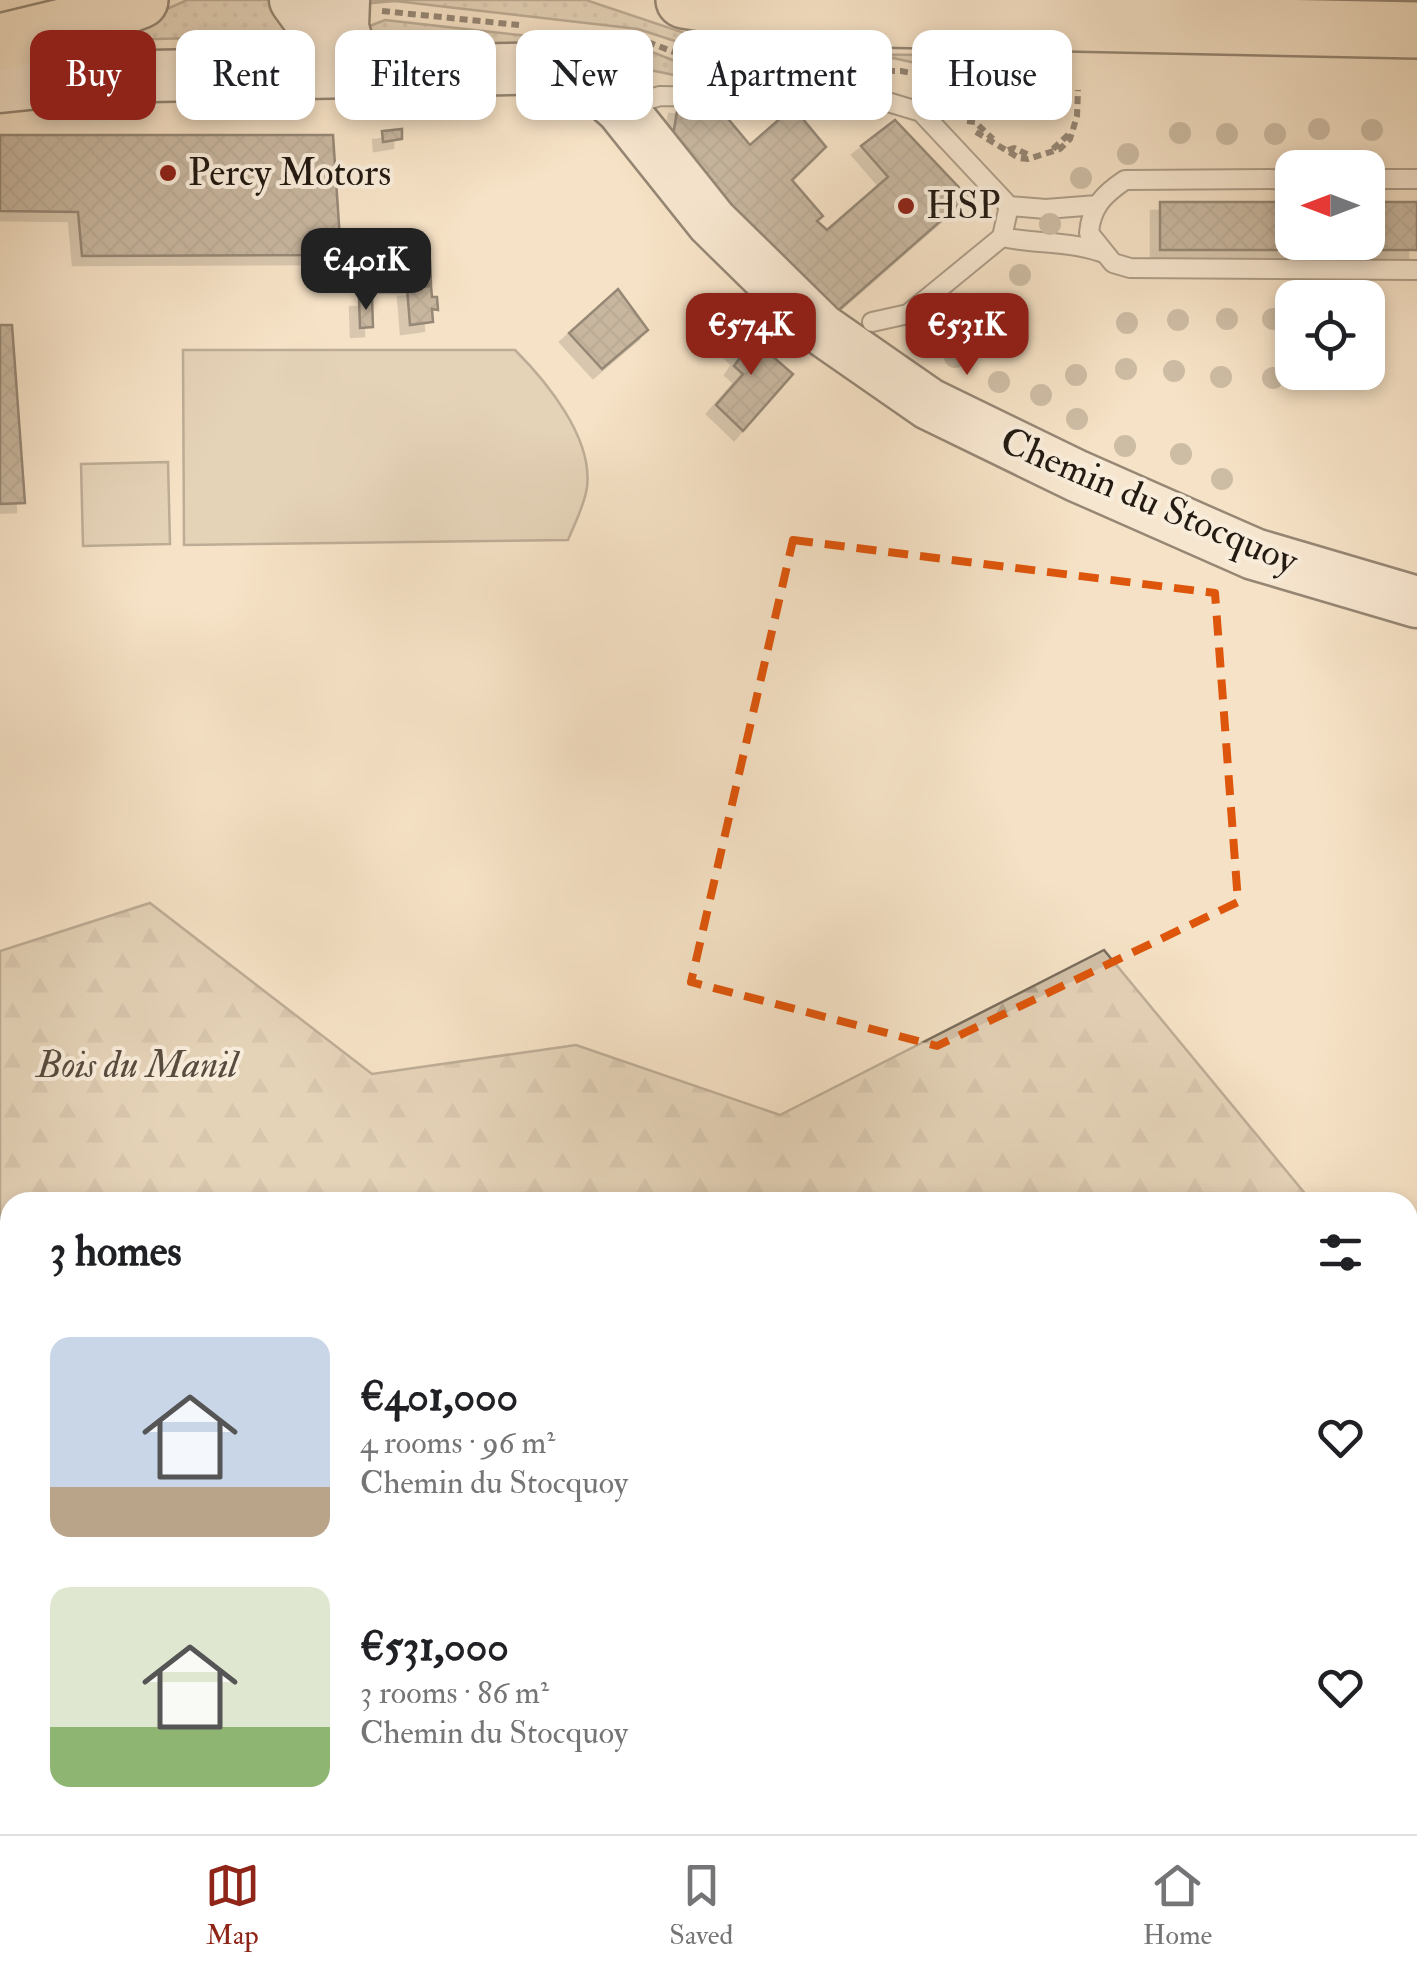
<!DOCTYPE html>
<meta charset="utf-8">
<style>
body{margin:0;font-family:"IM FELL Double Pica",serif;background:#f6f6f6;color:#202124;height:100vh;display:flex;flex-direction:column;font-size:38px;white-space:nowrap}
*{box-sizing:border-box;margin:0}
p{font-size:32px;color:#757577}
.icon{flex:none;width:55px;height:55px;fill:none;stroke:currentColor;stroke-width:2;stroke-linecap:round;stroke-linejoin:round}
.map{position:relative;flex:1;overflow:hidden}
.drawer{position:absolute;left:0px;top:1192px;width:1418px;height:642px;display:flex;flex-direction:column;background:#fff;border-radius:30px 30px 0 0;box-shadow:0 5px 15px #0003}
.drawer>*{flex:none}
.top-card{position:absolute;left:30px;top:30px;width:1358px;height:90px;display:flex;gap:20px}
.needle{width:65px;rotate:270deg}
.controls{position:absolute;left:1275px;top:150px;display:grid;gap:20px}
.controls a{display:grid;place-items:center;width:110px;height:110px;border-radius:20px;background:#fff;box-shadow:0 5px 15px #0003;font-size:50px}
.price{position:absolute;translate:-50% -85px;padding:0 22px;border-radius:20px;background:#8f2418;color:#fff;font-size:32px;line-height:65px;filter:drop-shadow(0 2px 5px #0008)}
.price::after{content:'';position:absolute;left:50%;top:60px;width:30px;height:22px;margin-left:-15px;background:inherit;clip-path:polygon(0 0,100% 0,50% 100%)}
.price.current{background:#222;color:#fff}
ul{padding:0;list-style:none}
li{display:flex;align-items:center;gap:30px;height:250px;padding:0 50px}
li span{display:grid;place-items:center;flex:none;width:280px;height:200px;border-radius:20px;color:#555}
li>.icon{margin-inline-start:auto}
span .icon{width:120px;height:120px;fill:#fffc;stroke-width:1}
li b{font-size:42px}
h2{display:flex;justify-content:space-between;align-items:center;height:120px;padding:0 50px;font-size:42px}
.pill{padding:0 35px;border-radius:20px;background:#fff;box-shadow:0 5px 15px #0003;font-size:35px;line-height:90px}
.pill.current{background:#8f2418;color:#fff}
.menu{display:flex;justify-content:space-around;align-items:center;height:140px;border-top:2px solid #e0e0e0;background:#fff;font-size:28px;color:#757577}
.menu a{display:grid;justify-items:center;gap:5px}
.menu .current{color:#8f2418}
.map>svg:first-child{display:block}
.grass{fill:url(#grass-dots);stroke:#7a6d5c;stroke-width:2.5}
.forest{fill:url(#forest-firs);stroke:#7a6d5c;stroke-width:2.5}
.green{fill:#d1c0a7;stroke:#7a6d5c;stroke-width:2.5}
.building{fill:url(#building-cross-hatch);stroke:#231a12;stroke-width:2.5;filter:url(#shadow)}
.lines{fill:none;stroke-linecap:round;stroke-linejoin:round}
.lane-casing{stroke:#584c3f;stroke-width:22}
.secondary-casing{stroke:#231a12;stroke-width:55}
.primary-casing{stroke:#231a12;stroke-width:60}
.path{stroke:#231a12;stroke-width:6;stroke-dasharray:8 5;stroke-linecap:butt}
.lane{stroke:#f8ecda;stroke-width:18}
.secondary{stroke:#f8ecda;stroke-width:50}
.primary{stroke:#f5e2c6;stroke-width:55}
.tree{fill:#9e907c}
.marked{fill:none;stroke:#de560c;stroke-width:8;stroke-dasharray:20 12;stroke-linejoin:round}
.poi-dot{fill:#8f2418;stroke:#f8ecda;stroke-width:4}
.labels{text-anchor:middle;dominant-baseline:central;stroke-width:8;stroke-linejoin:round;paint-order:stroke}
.poi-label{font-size:38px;fill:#231a12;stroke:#f8ecda;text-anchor:start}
.street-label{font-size:38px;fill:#231a12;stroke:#f8ecda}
.park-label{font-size:38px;font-style:italic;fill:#574c3f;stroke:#f8ecda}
</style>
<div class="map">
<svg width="1417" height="1834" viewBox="0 0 1417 1834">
<defs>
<pattern id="grass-dots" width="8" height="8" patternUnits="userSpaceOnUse" patternTransform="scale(2.5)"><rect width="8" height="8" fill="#d1c0a7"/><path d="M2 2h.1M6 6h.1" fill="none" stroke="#b3a48f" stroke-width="1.8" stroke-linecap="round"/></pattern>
<pattern id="forest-firs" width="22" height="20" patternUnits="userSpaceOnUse" patternTransform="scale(2.5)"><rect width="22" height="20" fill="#d1c0a7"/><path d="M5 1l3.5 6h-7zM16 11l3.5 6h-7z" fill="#b3a48f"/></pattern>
<pattern id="building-cross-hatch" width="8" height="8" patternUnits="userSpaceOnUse" patternTransform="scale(2.5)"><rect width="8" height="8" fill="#908270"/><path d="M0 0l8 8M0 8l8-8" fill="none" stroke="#756a5b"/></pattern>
<filter id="shadow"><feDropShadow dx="-9" dy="9" stdDeviation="0" flood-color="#0004"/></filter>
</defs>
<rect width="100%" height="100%" fill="#f5e2c6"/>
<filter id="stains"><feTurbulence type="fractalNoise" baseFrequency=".002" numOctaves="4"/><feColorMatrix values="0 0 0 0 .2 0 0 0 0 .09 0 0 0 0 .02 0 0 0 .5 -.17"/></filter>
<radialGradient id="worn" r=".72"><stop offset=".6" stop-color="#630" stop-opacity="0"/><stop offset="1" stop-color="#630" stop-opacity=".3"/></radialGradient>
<path class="grass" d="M187,0H279L300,35L122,40L69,53Z
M354,0H586L744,53L924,55L920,64L893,58L733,60L638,29L395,1L372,3L352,10Z
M385,20L627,47L652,52L711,75H674L601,60L378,52L359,30Z
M451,1825H733L712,1834H430Z"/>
<path class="forest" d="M150,903L372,1074L576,1045L780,1115L1104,950L1312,1202H10V1825H451L430,1834H0V951Z
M1408,1744L1417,1765V1834H712L733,1825H1408Z"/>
<path class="green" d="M183,350H515C547,382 593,438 587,487C585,504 575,523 568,540L184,545Z
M168,462L170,544L83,546L81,464Z"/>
<path class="building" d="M678,105L719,108L750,145L793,107L826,147L792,180L823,216L817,221L827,230L888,177L861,146L895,120L968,197L833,315L705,185L672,142Z
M402,129V139L383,142L382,131Z
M0,135H333L341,255L82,256L78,212L0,211Z
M1160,202H1292V242H1368V202H1417V250H1160Z
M430,261L431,284H375V263Z
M431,286L432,297H437L438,310L432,309L433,322L410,325L407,288Z
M618,289L648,330L602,369L569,333Z
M359,298H372L373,327L360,328Z
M732,321L793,374L743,431L716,405L743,374L734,366L741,356L719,334Z
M0,325H12L25,503L0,504Z
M0,1575H10V1608L0,1607Z"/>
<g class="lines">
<g class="lane-casing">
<path id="lane" d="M623,107L660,96L881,100L921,112L1009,206L1002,237L908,314L872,322
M1292,179L1125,180C1104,194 1091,207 1089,233L1113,263L1130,268L1417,270
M1368,179H1417
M1009,206L1046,209L1097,205
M1002,237C1036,244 1069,241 1101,252"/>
</g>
<g class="secondary-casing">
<path id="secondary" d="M295,0L321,36L356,74
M344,0L343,27L356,74
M0,87L97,77L560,68L579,71L621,108L712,222L821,329L929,404L1077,476L1254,554L1417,602"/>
</g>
<g class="primary-casing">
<path id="primary" d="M684,0L766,13L836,18L1417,30
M0,42L83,22L140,0"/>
</g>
<path class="path" d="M382,11L519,25
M596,34L645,41L711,66L738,70
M770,70L901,71L952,81L979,83L1010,79L1039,67
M926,90L925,76L929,65
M967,121L975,122L993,139
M976,132L1019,158L1028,159L1060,149L1070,139L1077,116L1078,90
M1053,149L1072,131
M1008,150L1014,148L1031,156"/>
<use href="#lane" class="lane"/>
<use href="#secondary" class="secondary"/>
<use href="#primary" class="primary"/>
</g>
<g class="tree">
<circle cx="1319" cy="129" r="11"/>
<circle cx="1372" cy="130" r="11"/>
<circle cx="1180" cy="133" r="11"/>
<circle cx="1227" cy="134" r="11"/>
<circle cx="1275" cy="134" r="11"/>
<circle cx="1128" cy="154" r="11"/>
<circle cx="1081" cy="178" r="11"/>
<circle cx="1050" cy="224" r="11"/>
<circle cx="1020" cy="275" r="11"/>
<circle cx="965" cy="315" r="11"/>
<circle cx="1227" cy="319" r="11"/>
<circle cx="1273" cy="319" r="11"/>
<circle cx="1178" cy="320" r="11"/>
<circle cx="1127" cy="323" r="11"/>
<circle cx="999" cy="329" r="11"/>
<circle cx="955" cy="357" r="11"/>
<circle cx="1126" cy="369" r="11"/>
<circle cx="1174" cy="371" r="11"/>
<circle cx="1076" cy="375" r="11"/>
<circle cx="1221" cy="377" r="11"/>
<circle cx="1273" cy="378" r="11"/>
<circle cx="999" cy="382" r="11"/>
<circle cx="1041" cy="395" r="11"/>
<circle cx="1077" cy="419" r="11"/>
<circle cx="1125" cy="446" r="11"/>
<circle cx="1181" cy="454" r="11"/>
<circle cx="1222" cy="479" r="11"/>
</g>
<path d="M0 0H1417V1834H0ZM793,540L1215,593L1238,902L937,1046L691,982Z" fill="#f5e2c6" fill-opacity=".55" fill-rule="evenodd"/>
<path class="marked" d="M793,540L1215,593L1238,902L937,1046L691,982Z"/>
<g class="poi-dot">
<circle cx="168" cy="173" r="10"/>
<circle cx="906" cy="206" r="10"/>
</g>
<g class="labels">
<g class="poi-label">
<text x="188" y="173">Percy Motors</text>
<text x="926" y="206">HSP</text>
</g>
<g class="street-label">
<text transform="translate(1149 501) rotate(23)">Chemin du Stocquoy</text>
</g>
<g class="park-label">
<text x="137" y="1065">Bois du Manil</text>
</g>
</g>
<rect width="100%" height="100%" filter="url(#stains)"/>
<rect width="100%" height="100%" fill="url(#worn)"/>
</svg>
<div class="controls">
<a><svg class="needle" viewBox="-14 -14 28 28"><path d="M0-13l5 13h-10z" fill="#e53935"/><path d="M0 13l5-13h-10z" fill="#757577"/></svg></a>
<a><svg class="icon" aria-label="locate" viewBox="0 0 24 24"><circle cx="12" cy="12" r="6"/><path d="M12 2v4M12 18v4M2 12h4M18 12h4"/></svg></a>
</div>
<b class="price current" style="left:366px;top:313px">€401K</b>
<b class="price" style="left:751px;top:378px">€574K</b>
<b class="price" style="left:967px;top:378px">€531K</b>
<div class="top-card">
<a class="pill current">Buy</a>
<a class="pill">Rent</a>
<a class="pill">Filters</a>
<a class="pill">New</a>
<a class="pill">Apartment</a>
<a class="pill">House</a>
</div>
<section class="drawer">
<h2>3 homes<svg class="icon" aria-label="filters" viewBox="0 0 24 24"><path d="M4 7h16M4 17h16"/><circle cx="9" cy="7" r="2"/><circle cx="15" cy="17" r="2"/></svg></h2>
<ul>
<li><span style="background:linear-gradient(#c9d6e8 75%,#b9a48a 0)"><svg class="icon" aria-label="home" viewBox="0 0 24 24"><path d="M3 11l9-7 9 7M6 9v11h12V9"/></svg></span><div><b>€401,000</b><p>4 rooms · 96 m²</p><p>Chemin du Stocquoy</p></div><svg class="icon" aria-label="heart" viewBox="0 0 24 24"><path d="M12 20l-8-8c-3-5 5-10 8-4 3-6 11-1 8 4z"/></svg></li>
<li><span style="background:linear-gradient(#dfe7d0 70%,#8fb573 0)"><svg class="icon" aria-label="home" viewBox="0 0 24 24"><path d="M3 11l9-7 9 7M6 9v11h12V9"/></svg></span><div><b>€531,000</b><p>3 rooms · 86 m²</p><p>Chemin du Stocquoy</p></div><svg class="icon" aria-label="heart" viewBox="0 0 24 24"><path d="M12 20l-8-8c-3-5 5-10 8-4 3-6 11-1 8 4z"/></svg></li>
</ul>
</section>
</div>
<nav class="menu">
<a class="current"><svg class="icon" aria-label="map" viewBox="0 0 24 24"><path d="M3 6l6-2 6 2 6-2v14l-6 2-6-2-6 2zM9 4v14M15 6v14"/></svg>Map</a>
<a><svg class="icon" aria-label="saved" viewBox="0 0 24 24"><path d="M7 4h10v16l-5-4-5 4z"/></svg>Saved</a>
<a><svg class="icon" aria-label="home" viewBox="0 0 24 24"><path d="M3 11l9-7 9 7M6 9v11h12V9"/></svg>Home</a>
</nav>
